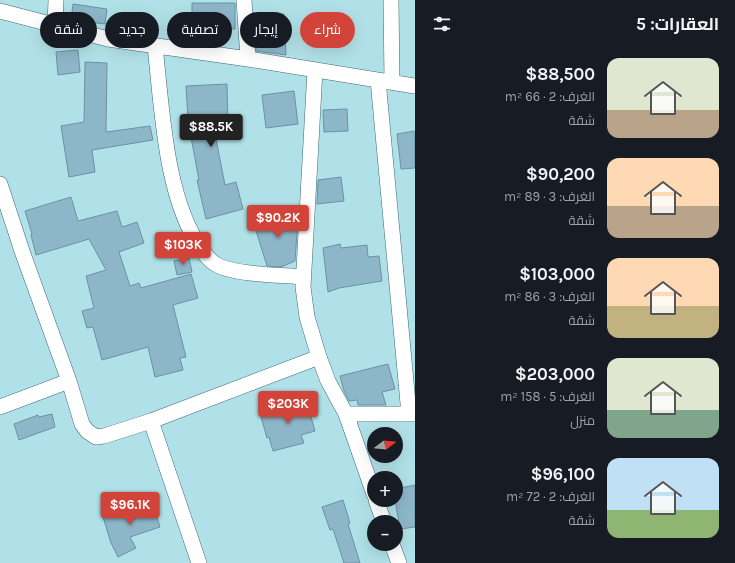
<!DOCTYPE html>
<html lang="ar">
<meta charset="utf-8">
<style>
body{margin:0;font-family:Karla,Cairo,sans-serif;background:#242831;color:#f1f3f6;direction:rtl;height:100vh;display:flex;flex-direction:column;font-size:15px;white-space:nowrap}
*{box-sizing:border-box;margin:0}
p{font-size:13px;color:#9ea1a6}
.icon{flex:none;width:22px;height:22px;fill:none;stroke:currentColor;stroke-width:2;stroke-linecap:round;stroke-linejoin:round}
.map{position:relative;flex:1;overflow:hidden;direction:ltr}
.side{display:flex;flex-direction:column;background:#171b24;width:320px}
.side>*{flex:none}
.hud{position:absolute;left:12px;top:12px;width:343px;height:36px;direction:rtl;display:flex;gap:8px}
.needle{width:26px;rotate:74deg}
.buttons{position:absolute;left:367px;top:427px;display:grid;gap:8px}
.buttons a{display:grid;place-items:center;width:36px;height:36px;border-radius:50%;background:#171b24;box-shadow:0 4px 16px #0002;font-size:20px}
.price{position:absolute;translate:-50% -34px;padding:0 9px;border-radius:4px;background:#d2443a;color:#fff;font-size:13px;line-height:26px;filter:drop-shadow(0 1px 2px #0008)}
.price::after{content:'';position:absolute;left:50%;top:24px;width:12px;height:9px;margin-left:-6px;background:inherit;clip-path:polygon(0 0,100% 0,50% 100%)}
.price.current{background:#222;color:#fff}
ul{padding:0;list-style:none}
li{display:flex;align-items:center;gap:12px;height:100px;padding:0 16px}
li span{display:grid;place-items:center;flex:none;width:112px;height:80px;border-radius:12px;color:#555}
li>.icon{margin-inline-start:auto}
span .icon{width:48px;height:48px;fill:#fffc;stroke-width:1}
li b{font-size:17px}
h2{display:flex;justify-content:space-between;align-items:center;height:48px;padding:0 16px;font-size:17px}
.tag{padding:0 14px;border-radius:18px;background:#171b24;box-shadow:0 4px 16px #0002;font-size:14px;line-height:36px}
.tag.current{background:#d2443a;color:#fff}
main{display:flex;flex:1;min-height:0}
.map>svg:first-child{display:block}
.building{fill:#8eb6c9;stroke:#6a92a4}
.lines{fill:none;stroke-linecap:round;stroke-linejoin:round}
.street-casing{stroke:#3c6970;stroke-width:16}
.street{stroke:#fff;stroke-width:15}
</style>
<main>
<section class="side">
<h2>العقارات: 5<svg class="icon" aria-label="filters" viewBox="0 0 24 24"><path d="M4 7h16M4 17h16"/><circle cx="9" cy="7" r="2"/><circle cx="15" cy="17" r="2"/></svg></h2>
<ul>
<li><span style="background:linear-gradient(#dfe7d0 65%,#b9a48a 0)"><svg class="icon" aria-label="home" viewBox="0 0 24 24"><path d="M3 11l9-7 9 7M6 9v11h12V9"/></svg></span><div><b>$88,500</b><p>الغرف: 2 · 66 m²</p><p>شقة</p></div></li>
<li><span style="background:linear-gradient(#ffd9b3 60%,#b9a48a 0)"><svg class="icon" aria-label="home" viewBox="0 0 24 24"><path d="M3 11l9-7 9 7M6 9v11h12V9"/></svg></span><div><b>$90,200</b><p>الغرف: 3 · 89 m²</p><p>شقة</p></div></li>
<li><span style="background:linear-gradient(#ffd9b3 60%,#c2b280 0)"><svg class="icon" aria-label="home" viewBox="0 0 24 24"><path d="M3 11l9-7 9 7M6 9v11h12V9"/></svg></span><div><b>$103,000</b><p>الغرف: 3 · 86 m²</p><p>شقة</p></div></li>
<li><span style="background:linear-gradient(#dfe7d0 65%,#7fa58c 0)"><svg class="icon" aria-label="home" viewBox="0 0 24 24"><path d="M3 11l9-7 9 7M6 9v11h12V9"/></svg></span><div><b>$203,000</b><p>الغرف: 5 · 158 m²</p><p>منزل</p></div></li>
<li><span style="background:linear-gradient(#bfe0f5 65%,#8fb573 0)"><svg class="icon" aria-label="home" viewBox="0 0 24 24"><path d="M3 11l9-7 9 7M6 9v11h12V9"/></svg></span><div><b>$96,100</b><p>الغرف: 2 · 72 m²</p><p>شقة</p></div></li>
</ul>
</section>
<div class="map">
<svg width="415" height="563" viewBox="0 0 415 563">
<rect width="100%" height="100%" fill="#b1e1e8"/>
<path class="building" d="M192,3H235V29H192Z
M73,4L107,9L105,24L71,20Z
M254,14H284L286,55L256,51Z
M78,50L80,72L58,75L56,52Z
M85,62L107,63L106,132L150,126L153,140L92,150L95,172L69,177L61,126L84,122Z
M227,84L228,124H220V129H214L225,185L236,182L243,209L206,219L197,180H199L188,121L186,86Z
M294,91L298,124L266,128L262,95Z
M347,109L348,131L324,132L323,110Z
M415,131V168L401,169L397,134Z
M341,177L344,201L317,204L318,180Z
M71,197L78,221L117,211L122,227L137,222L144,243L119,252L130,286L139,283L141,288L191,274L198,298L173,305L186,357L180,358L183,370L155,377L148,347L102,360L93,327L87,328L82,311L94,308L86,276L106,270L89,239L36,255L31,235L32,234L25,211Z
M290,210L297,232L295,261L281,267L267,266L253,221Z
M340,244L341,248L367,245L368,257L379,256L382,281L339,288L328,292L323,248Z
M189,258L192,272L177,275L174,261Z
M388,364L395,389L382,392L386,405H358L357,400L349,401L344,391L340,376Z
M306,399L315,431L301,435L304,443L273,451L269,437L267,438L260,413Z
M52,414L55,427L19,440L14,424L38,415L39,417Z
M415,485V527L400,529L395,500L396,489Z
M343,500L350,523L348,524L360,563H344L333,529L330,530L322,507Z
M152,501L160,527L130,537L136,548L118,557L111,543L103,517Z"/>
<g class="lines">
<g class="street-casing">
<path id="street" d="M244,0L248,59
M391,0L392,82
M0,11L108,39L248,59L415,86
M55,26L56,0
M155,46C162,108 165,199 202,250C206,256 212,263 219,266C240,275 280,275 304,277
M315,70L303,287L307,317L319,357L328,381L346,414L374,494
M378,80L409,414
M0,184L23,254L69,381L82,424L87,431L96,437L104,436L151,421L319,357
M0,407L69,381
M346,414H415
M151,421L199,563
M376,500L384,522
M392,544L399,563"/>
</g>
<use href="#street" class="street"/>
</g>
</svg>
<div class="buttons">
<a><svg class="needle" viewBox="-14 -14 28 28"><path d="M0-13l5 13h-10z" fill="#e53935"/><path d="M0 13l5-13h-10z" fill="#9ea1a6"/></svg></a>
<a>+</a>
<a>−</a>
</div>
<b class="price current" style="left:211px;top:148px">$88.5K</b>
<b class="price" style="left:278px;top:239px">$90.2K</b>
<b class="price" style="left:183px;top:266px">$103K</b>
<b class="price" style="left:288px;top:425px">$203K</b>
<b class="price" style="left:130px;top:526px">$96.1K</b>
<div class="hud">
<a class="tag current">شراء</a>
<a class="tag">إيجار</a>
<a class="tag">تصفية</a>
<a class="tag">جديد</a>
<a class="tag">شقة</a>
</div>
</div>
</main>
